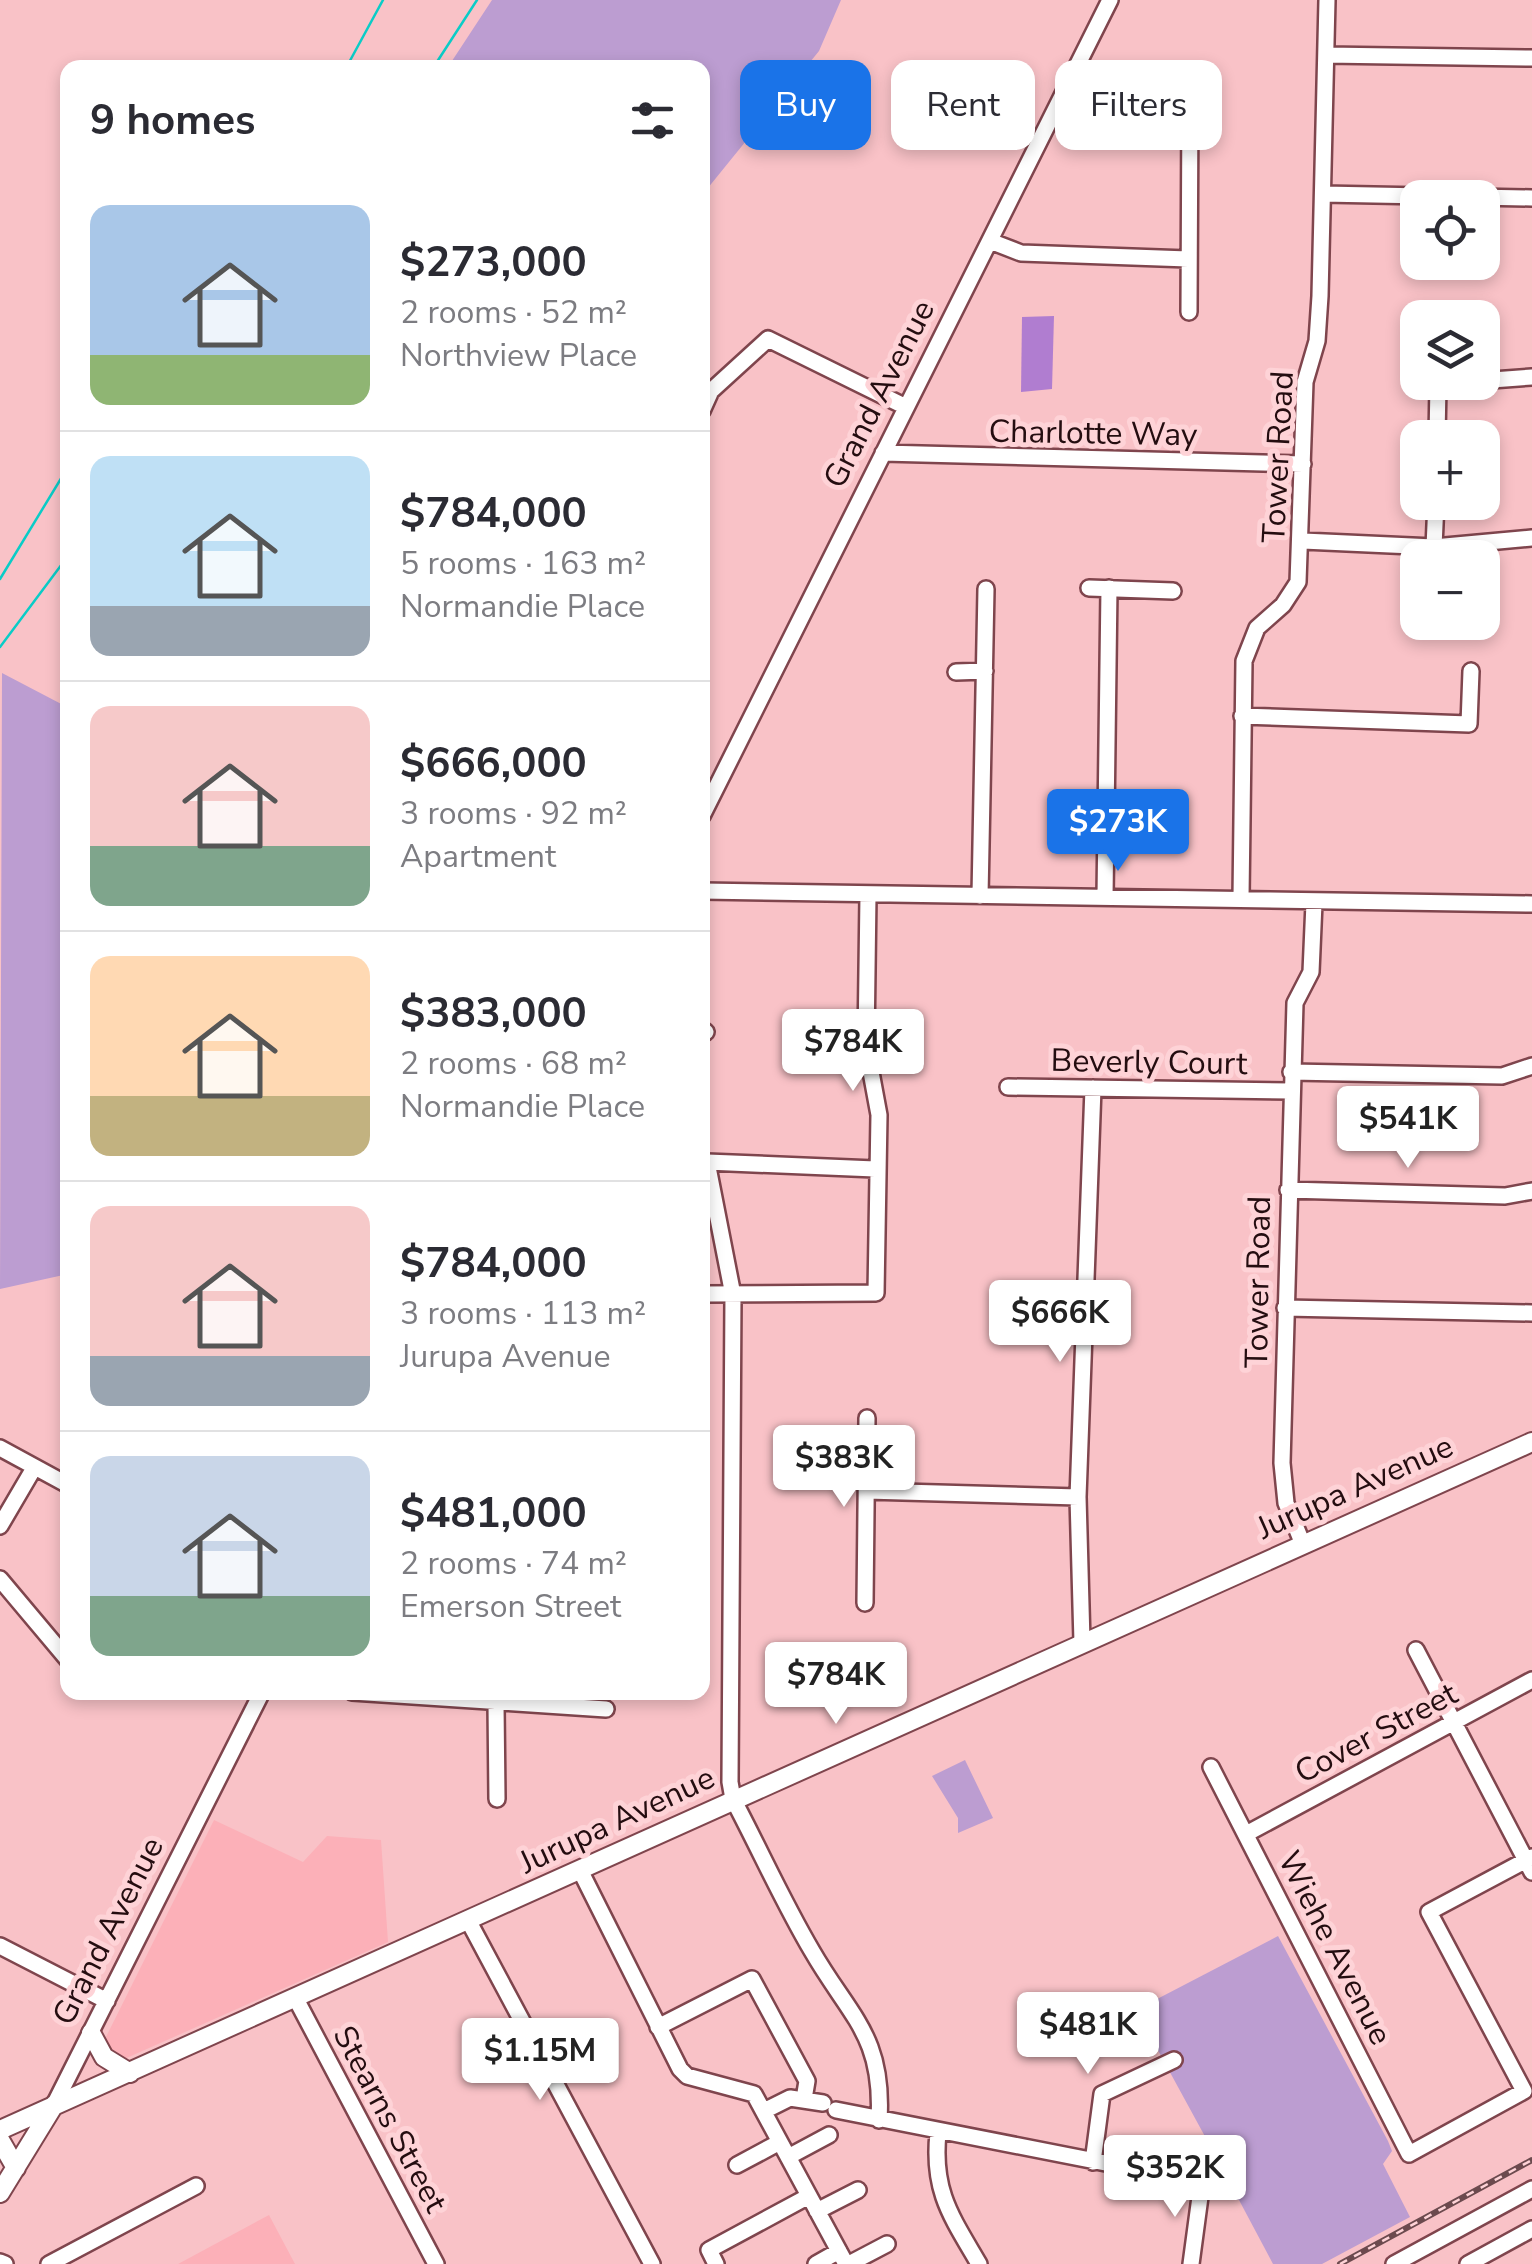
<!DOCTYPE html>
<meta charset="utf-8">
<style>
body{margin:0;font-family:"Nunito Sans",sans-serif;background:#f2f2f3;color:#2b2b33;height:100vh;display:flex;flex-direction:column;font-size:38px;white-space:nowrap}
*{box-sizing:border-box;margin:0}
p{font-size:32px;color:#7c7c81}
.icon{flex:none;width:55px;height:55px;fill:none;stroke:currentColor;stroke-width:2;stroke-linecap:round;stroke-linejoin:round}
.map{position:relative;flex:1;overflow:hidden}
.sheet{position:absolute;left:60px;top:60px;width:650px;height:1640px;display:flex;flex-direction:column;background:#fff;border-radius:20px;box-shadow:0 5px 15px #0003}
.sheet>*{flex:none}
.guide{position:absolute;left:740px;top:60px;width:640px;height:90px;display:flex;gap:20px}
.fabs{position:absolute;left:1400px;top:180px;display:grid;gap:20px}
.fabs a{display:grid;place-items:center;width:100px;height:100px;border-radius:20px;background:#fff;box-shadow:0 5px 15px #0003;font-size:50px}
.price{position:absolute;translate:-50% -85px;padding:0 22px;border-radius:10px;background:#fff;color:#222;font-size:32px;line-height:65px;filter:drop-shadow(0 2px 5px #0008)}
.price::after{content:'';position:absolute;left:50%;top:60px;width:30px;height:22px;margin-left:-15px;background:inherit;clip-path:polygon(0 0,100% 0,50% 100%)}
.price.on{background:#1a73e8;color:#fff}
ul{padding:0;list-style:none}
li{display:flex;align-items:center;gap:30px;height:250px;padding:0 30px}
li+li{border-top:2px solid #e1e1e2}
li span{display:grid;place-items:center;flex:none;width:280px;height:200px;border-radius:20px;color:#555}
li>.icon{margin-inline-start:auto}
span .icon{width:120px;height:120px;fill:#fffc;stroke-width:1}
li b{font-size:42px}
h2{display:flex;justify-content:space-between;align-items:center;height:120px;padding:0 30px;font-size:42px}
.chip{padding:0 35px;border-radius:20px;background:#fff;box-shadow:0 5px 15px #0003;font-size:35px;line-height:90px}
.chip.on{background:#1a73e8;color:#fff}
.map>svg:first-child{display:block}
.built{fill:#fcb0b8}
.green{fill:#bc9dd1}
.forest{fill:#b07dd0}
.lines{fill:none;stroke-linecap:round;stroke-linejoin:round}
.stream{stroke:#0accc7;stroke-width:2.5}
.minor-casing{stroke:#7f454d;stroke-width:20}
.major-casing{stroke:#7f454d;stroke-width:22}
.minor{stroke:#fff;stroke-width:15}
.major{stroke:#fff;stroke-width:18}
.rail-casing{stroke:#6c4a4e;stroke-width:6}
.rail{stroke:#fed3d7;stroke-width:2.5;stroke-dasharray:8;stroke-linecap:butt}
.labels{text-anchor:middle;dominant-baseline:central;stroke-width:10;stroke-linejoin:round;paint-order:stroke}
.street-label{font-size:32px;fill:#240d10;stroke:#fed3d7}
</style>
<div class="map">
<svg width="1532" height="2264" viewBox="0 0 1532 2264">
<rect width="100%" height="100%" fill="#f9c2c7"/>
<path class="built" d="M214,1820L303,1862L327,1836L381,1840L388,1942L122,2060L105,2047L106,2037Z
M269,2215L295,2264H178Z"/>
<path class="green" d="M492,0H841L819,51L703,194L702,68L448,67Z
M2,673L67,707L68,1274L0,1289Z
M965,1760L993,1818L958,1833V1818L932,1776Z
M1278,1936L1388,2141L1392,2151L1383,2164L1410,2217L1322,2264H1273L1239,2200L1218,2196L1220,2180L1211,2171L1220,2164L1136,2010Z"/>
<path class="forest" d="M1054,316L1052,389L1021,392L1022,317Z"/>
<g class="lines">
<path class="stream" d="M346,68L383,0
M433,68L477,0
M0,579L68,467
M0,647L68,556"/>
<g class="minor-casing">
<path id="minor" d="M1326,55L1532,58
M1323,194L1532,198
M990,241L1021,253L1188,259
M1189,312L1190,96
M702,411L711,391L768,339L906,407
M1437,438L1438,384L1532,377
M883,453L1303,464
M1303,541L1434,547L1532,538
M1434,547L1436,502
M1089,588L1173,591
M956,672L985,671
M1242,716L1469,724L1471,671
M702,816L1110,0
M702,891L1532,904
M980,896L986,589
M1105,897L1109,588
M1241,898L1244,661L1257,628L1283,605L1298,582L1305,382L1317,341L1320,296L1327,0
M702,1029L706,1032
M1291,1072L1502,1076L1532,1066
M1008,1087L1290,1091
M875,1169L707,1162L733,1295L730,1782L733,1799C760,1850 783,1902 812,1951C850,2017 884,2036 879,2120
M1288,1190L1505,1196L1532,1191
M702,1294L876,1293L879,1115L866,1045L868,895
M1285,1308L1532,1313
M0,1448L68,1485
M867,1491L1078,1497
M0,1526L34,1468
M1302,1542L1286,1503L1282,1463L1295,1003L1311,972L1314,903
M0,1579L68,1660
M865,1603L867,1418
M1082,1642L1078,1497L1093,1088
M1416,1650L1532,1872
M352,1692L606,1709
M496,1704L497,1799
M1211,1767L1409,2154L1524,2091L1429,1912L1532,1857
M1246,1834L1532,1680
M580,1870L680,2069L687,2076L754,2094L846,2264
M468,1920L652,2264
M0,1946L107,2001
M296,1999L436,2264
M658,2027L752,1979L807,2081L804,2099
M54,2105L262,1692
M836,2110L1202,2182L1191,2264
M764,2111L790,2098L823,2103
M938,2133C932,2191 951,2216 979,2264
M788,2157L829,2135
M1093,2162L1102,2094L1174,2060
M737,2165L780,2142
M817,2211L858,2190
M0,2262L5,2264
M49,2264L196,2186
M716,2264L709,2250L809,2196
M816,2264L839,2251
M849,2264L887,2244
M1394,2264L1532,2189
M1468,2264L1532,2229"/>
</g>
<g class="major-casing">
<path id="major" d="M91,2033L104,2057L130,2073
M0,2130L1532,1442
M0,2140L16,2168
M0,2193L54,2105"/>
</g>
<use href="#minor" class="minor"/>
<use href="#major" class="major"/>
<g class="rail-casing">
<path id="rail" d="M1340,2264L1532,2160"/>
</g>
<use href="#rail" class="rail"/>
</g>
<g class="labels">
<g class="street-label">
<text transform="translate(879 394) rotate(-63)">Grand Avenue</text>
<text transform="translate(1093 433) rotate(1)">Charlotte Way</text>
<text transform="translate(1278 457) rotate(-87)">Tower Road</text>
<text transform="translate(1149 1062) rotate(1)">Beverly Court</text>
<text transform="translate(1258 1282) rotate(-89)">Tower Road</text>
<text transform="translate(1355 1487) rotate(-24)">Jurupa Avenue</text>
<text transform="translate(1376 1733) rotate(-28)">Cover Street</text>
<text transform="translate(617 1820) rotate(-25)">Jurupa Avenue</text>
<text transform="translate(108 1931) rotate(-63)">Grand Avenue</text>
<text transform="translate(1335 1948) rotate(63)">Wiehe Avenue</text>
<text transform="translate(390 2119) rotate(62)">Stearns Street</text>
</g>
</g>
</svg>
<div class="fabs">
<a><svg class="icon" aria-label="locate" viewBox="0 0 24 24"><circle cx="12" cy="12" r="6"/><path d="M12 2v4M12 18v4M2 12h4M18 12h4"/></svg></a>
<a><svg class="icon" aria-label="layers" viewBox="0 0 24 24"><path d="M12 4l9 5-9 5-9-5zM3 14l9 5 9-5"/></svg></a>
<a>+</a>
<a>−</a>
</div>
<b class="price on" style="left:1118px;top:874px">$273K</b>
<b class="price" style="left:853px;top:1094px">$784K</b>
<b class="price" style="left:1408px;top:1171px">$541K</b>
<b class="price" style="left:1060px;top:1365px">$666K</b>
<b class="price" style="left:844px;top:1510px">$383K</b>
<b class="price" style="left:836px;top:1727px">$784K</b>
<b class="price" style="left:1088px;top:2077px">$481K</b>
<b class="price" style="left:540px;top:2103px">$1.15M</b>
<b class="price" style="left:1175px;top:2220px">$352K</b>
<div class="guide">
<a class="chip on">Buy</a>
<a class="chip">Rent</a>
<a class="chip">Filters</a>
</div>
<section class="sheet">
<h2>9 homes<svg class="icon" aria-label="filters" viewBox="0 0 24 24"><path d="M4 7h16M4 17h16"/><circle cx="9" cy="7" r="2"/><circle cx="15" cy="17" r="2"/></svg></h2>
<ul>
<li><span style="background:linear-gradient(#a9c7e8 75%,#8fb573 0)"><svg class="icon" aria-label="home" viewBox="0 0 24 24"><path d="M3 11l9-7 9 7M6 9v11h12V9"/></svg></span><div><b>$273,000</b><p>2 rooms · 52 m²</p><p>Northview Place</p></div></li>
<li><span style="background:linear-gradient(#bfe0f5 75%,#9aa5b1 0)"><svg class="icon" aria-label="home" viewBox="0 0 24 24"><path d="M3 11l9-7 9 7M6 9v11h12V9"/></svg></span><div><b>$784,000</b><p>5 rooms · 163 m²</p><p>Normandie Place</p></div></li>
<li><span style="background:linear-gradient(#f6c9c9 70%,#7fa58c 0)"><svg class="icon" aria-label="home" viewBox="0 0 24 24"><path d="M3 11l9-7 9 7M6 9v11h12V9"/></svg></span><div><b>$666,000</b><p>3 rooms · 92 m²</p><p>Apartment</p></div></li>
<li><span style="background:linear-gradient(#ffd9b3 70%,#c2b280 0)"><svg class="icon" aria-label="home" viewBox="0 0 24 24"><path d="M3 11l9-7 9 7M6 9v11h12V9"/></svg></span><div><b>$383,000</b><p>2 rooms · 68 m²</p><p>Normandie Place</p></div></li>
<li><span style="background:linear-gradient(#f6c9c9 75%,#9aa5b1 0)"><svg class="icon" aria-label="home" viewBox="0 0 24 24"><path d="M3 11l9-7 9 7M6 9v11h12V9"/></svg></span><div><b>$784,000</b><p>3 rooms · 113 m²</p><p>Jurupa Avenue</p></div></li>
<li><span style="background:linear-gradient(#c9d6e8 70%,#7fa58c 0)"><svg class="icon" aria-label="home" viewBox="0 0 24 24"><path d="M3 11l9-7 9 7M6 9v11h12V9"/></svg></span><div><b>$481,000</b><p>2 rooms · 74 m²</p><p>Emerson Street</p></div></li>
</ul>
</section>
</div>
